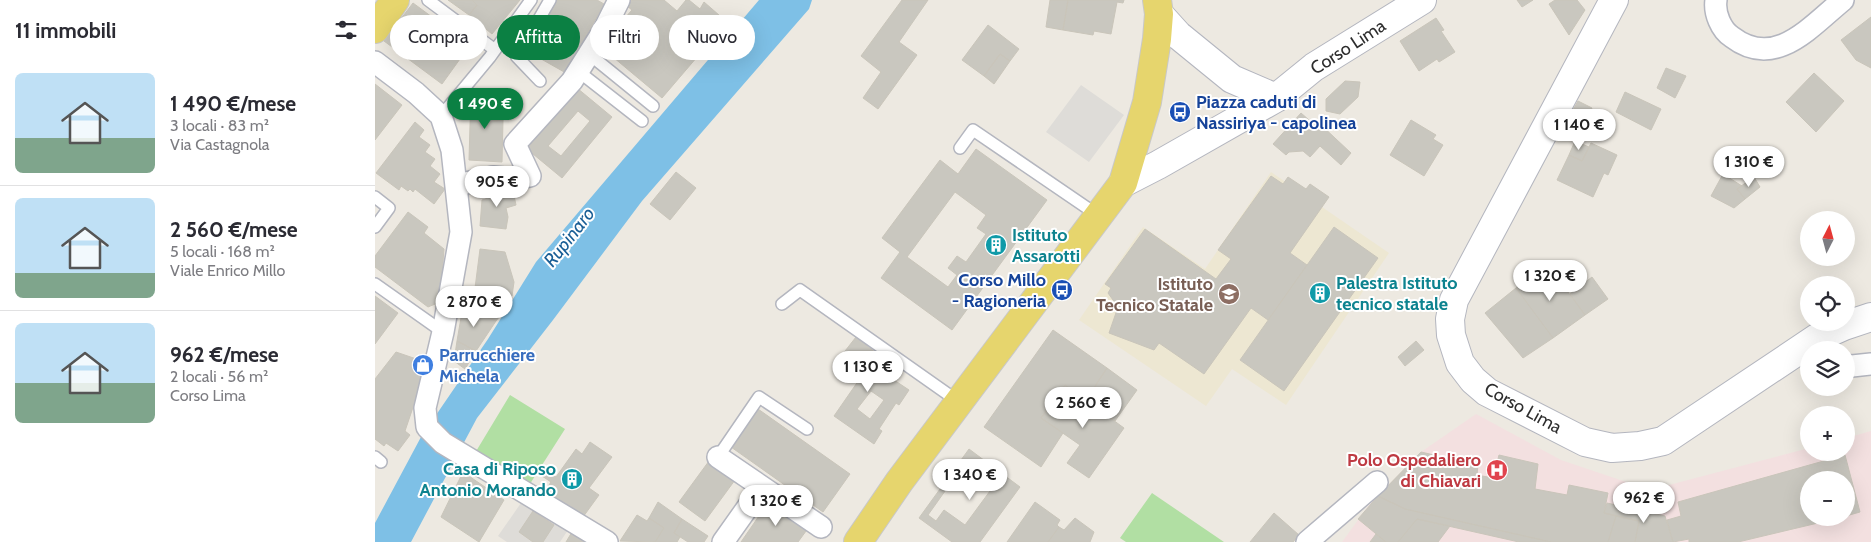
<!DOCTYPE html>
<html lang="it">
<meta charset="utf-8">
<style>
body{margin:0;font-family:Cabin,sans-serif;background:#f7f7f7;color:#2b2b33;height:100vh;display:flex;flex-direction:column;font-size:19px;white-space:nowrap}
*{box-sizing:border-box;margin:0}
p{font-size:16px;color:#7c7c81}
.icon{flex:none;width:28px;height:28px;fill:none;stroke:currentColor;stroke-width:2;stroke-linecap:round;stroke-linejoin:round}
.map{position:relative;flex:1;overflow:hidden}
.drawer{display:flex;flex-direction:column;background:#fff;width:375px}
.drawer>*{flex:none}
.guide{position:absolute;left:15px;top:15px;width:475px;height:45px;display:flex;gap:10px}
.needle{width:32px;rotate:6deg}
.buttons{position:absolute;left:1425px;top:211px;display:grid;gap:10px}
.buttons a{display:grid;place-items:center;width:55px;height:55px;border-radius:50%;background:#fff;box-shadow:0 5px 20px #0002;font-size:25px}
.price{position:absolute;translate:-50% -42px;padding:0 11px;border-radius:18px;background:#fff;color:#222;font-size:16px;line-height:32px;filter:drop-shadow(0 1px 2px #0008)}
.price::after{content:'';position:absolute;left:50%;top:30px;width:15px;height:11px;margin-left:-8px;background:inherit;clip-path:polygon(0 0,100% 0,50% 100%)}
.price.selected{background:#0b8043;color:#fff}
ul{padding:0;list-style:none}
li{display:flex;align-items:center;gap:15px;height:125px;padding:0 15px}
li+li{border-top:1px solid #e1e1e2}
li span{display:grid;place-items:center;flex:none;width:140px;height:100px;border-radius:8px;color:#555}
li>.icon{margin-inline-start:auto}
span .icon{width:60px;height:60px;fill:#fffc;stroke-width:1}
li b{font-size:21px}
h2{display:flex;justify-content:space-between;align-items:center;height:60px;padding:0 15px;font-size:21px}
.chip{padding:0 18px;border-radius:22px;background:#fff;box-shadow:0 5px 20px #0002;font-size:18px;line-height:45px}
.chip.selected{background:#0b8043;color:#fff}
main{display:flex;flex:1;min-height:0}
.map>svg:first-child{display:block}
.education{fill:#ede7d2}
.medical{fill:#f3e0e0;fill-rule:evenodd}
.green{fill:#b1dfa3}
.plaza{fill:#dedcd8}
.water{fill:#7ec0e6}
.building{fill:#c9c7bf;stroke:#c9c5ba;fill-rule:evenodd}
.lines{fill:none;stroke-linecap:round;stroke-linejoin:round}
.lane-casing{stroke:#b4b6bf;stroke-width:14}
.street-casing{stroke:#b4b6bf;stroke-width:24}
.secondary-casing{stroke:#b4b6bf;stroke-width:30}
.primary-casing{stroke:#c8c8c8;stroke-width:30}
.lane{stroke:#fff;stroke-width:11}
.street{stroke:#fff;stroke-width:21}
.secondary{stroke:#fff;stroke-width:28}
.primary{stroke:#e6d56d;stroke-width:28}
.labels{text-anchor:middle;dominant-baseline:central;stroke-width:4;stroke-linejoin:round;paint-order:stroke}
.street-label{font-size:18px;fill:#2d2d2d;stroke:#fff}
.transit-label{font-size:18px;font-weight:bold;fill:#164399;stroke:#fff;text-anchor:start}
.culture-label{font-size:18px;font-weight:bold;fill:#0d838f;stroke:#fff;text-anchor:start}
.education-label{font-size:18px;font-weight:bold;fill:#785e54;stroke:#fff;text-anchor:end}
.shop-label{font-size:18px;font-weight:bold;fill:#366cbe;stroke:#fff;text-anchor:start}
.health-label{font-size:18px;font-weight:bold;fill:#be3a42;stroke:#fff;text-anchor:end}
.water-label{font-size:19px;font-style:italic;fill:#195e95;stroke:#fff}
</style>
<main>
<section class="drawer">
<h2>11 immobili<svg class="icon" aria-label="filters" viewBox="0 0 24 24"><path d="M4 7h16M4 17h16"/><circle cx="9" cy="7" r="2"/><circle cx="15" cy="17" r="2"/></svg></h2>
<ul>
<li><span style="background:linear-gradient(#bfe0f5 65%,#7fa58c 0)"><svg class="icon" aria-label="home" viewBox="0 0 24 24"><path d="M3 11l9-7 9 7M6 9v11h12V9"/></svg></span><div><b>1 490 €/mese</b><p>3 locali · 83 m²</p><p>Via Castagnola</p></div></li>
<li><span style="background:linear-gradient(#bfe0f5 75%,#7fa58c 0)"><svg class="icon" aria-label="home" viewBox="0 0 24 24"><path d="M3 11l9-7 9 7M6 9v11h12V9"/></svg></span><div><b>2 560 €/mese</b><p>5 locali · 168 m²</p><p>Viale Enrico Millo</p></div></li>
<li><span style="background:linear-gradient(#bfe0f5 60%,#7fa58c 0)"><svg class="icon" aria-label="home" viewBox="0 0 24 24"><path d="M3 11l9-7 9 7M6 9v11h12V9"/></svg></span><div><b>962 €/mese</b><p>2 locali · 56 m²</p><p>Corso Lima</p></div></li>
</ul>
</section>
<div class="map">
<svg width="1496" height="542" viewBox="0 0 1496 542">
<rect width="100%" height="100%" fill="#ede9e1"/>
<path class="education" d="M896,172L1014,253L911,405L857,369L831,406L704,320L768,227L830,269Z"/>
<path class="medical" d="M1101,414L1186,460L1275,490L1434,448V452H1471V438L1496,431V542H967L994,505L1046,452ZM1434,480H1471V518H1434Z"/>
<path class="green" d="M135,395L190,429L153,487L100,453Z
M777,493L849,542H751L745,538Z"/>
<path class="plaza" d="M706,85L749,115L714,162L671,132Z
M153,493L199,521L185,542H132L123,536Z"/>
<path class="water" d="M384,0H437L434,9L267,201L178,320L102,418L36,542H0V523L46,437L113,339L161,262Z"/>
<path class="building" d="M73,0H97L102,5L94,15Z
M97,0H145L117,34L94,15L102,5Z
M180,0H222L229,4L191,73L152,51Z
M257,0H289L302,11L311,0H314L325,9L329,2L352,22L287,98L232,52L247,33L241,28L257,10L252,6Z
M527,0H553L524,42L542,55L503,109L488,98L506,72L486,56Z
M675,0H693L688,30L671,27Z
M693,0H749L748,3L742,2L736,34L719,31L718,35L688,30Z
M1142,0H1158L1147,7Z
M1180,0H1202L1210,10L1194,35L1174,4Z
M38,3L95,45L67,84L9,41Z
M1496,17V68L1481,60L1466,40Z
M1061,18L1069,30L1066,31L1080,52L1064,62L1062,59L1044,71L1025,41Z
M613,25L644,49L635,61L625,54L609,76L587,60Z
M625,54L635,61L619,84L609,76Z
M1291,68L1311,76L1300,98L1282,88Z
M1439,73L1469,101L1441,132L1411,102Z
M970,81L985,82L983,97L965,114L951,111V99Z
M0,84L27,105L0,140Z
M202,88L237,117L187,178L152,149Z
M96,91L122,92V99L113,104V113L119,121L128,120L127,162L94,160Z
M1250,92L1286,109L1276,130L1241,112Z
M122,99H129L135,105L136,114L128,120L119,121L113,113V104Z
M1203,101L1217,108L1207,127L1193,119Z
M203,111L215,121L186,156L173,146Z
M926,113L942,127L945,124L976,153L966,165L945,146L935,157L928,151L914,152L911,155L898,144Z
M1036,120L1061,135L1058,139L1068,145L1049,176L1015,155Z
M40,122L49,130L44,137L55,145L50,152L60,159L55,166L65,174L59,182L70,189L59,204L40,189L38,192L35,189L33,191L26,186L24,190L1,173Z
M1200,141L1214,147L1207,161L1194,155Z
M1216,143L1242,155L1233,175L1229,173L1218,197L1182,180L1194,155L1207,161Z
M601,149L672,200L577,330L506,278L525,252L507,238L565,160L583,174ZM580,192L611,215L602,228L611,234L591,262L582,256L573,268L582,275L573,287L532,257Z
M301,172L321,188L295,220L275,204Z
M1348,174L1367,186L1362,189L1370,199L1359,208L1336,196Z
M896,176L908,184L913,177L931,189L935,184L954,197L915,253L932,265L893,320L876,308L829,374L784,343L779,350L734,333L743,307L733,293L736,288L730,284L770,229L841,279L856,259L843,250Z
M1379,177L1385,187L1370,199L1362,189Z
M137,186L141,205L131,208L133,217L131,229L105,226L107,200L111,199L112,193Z
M33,212L53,227L49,233L69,249L65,302L53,307L0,267V256Z
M959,227L1003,258L909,391L865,360Z
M105,249L130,252L139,282L137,296L114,293V290L100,288Z
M1173,265L1210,315L1178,338L1141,288Z
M1217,277L1233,299L1210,315L1195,294Z
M1141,288L1178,338L1148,358L1110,313Z
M0,296L23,313L0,344Z
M90,297L127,313L121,321L88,306Z
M88,306L121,321L101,351L82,341Z
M678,330L732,368L711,400L690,385L666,418L688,433L666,467L609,427Z
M481,337L501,353L495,364L534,390L524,405L521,403L504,429L507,431L499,444L459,416L486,377L463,360Z
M82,341L101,351L90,369L79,361Z
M1041,341L1049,350L1030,366L1023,357Z
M21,352L53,363L30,431L35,435L23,451L11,443L9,446L0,439V379Z
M732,368L762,390L740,421L711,400Z
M690,385L749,428L714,478L692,463L705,445L666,418Z
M496,391L509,400L495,419L482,409Z
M383,409L475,474L448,512L356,447Z
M215,442L237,457L214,488L224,495L208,517L168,494L176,482L167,476L171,470L181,477L201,449L207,454Z
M594,449L645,487L605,542H577L544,518Z
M1046,452L1103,465L1102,475L1118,478L1124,455L1163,464L1160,489L1192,495L1194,485L1233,493L1229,513L1241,516L1233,542H1176L1030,509L1003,496Z
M1470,455L1485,512L1471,516V480H1434V518H1464L1363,542H1314V539L1298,542L1292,520L1306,516L1303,502Z
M334,461L360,480L330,521L304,502Z
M585,470L615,491L590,525L569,510L561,521L553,515Z
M88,472L129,500L104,542L66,517Z
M1003,496L1030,509L1176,542H1144L1042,519L1023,542H1011L983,519Z
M395,500L434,527L423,542H366Z
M283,502L307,519L299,533L305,537L302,542H280L289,528L274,518Z
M660,502L685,520L682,525L684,527L673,542H632Z
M1232,503L1290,516L1298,542H1260L1264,521L1229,513Z
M158,511L179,525L168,542H158L144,532Z
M899,513L924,535L918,542H875Z
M262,515L272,521L274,518L289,528L280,542L245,541Z
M1241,516L1264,521L1260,542H1233Z
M700,518L719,532L715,542H673L684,527L689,530Z
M307,519L333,536L329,542H313L299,533Z
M1042,519L1075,526L1063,542H1023Z
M197,532L214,542H191Z
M1001,534L1011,542H995Z"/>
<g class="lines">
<g class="lane-casing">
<path id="lane" d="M53,0L120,50
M214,54L278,106
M203,71L267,121
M165,81L142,57L175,0
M66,116L115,57L156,0
M585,148L598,130L724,216
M0,197L14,208L0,227
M0,284L68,332
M407,304L425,290L584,402
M0,457L6,462
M343,457L384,397L432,429"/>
</g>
<g class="street-casing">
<path id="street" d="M1341,0C1339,13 1346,30 1357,37C1400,70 1435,27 1468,0
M0,62L41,93L66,116L77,150L86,232L68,332L50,408L52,427L68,443L232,542
M82,185L118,177L139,179L155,176L140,144L197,81L229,30L244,0
M1471,365L1477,366L1496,364
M343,457L446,527
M348,542L387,487
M932,542L1002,482"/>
</g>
<g class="secondary-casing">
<path id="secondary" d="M1239,0L1079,300L1075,319L1076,335L1085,363L1098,380L1112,392L1210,442L1237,448L1265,446L1288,441L1442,338L1469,326L1496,317
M784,14L803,35L857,79L901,98
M748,183L783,165L901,98L939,67L1047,0"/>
</g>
<g class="primary-casing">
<path id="primary" d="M0,29L20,0
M483,542L524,482L748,183L772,102L782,39L784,14L782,0"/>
</g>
<use href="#lane" class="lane"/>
<use href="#street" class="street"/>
<use href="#secondary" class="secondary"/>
<use href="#primary" class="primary"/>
</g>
<defs>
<g id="bus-disc" transform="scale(1.125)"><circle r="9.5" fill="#1a4fb4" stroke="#fff"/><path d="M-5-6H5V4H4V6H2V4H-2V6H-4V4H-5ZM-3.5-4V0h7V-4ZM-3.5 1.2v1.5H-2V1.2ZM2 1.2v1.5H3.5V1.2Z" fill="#fff"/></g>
<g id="building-disc" transform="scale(1.125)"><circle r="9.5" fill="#0f9aa8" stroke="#fff"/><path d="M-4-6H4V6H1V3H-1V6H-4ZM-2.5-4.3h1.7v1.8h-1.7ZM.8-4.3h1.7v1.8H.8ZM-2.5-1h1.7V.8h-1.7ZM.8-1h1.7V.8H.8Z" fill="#fff"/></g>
<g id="school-disc" transform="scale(1.125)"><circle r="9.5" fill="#8d6e63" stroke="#fff"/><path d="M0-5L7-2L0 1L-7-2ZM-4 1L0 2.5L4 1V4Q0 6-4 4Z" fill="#fff"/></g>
<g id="shop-disc" transform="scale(1.125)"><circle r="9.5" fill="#3f7fe0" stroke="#fff"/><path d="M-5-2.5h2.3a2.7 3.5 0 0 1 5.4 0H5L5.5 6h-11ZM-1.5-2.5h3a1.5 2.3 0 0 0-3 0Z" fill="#fff"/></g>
<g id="hospital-disc" transform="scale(1.125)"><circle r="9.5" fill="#e0444e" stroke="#fff"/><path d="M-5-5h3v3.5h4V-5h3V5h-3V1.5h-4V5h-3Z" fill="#fff"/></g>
</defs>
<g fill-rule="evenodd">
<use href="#bus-disc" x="805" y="112"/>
<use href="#building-disc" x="621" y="245"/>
<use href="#bus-disc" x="687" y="290"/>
<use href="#building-disc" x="945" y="293"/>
<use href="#school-disc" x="854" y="294"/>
<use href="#shop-disc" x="48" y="365"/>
<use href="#hospital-disc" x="1122" y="470"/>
<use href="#building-disc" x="197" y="479"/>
</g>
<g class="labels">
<g class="street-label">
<text transform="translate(973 47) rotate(-33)">Corso Lima</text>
<text transform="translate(1148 408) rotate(29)">Corso Lima</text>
</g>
<g class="transit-label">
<text x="821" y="102">Piazza caduti di<tspan x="821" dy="21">Nassiriya - capolinea</tspan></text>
<text x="671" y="280" text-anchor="end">Corso Millo<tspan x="671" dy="21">- Ragioneria</tspan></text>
</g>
<g class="culture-label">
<text x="637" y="235">Istituto<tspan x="637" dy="21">Assarotti</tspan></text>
<text x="961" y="283">Palestra Istituto<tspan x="961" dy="21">tecnico statale</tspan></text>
<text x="181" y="469" text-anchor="end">Casa di Riposo<tspan x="181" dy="21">Antonio Morando</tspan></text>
</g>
<g class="education-label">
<text x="838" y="284">Istituto<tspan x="838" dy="21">Tecnico Statale</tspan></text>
</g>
<g class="shop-label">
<text x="64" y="355">Parrucchiere<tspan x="64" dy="21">Michela</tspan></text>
</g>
<g class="health-label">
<text x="1106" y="460">Polo Ospedaliero<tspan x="1106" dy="21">di Chiavari</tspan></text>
</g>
<g class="water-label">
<text transform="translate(194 237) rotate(-52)">Rupinaro</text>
</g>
</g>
</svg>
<div class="buttons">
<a><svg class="needle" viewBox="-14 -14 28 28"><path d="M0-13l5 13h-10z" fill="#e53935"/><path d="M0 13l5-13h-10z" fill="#7c7c81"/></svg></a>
<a><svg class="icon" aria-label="locate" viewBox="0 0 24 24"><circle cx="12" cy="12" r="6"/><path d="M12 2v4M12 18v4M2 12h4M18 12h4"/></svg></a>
<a><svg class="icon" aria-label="layers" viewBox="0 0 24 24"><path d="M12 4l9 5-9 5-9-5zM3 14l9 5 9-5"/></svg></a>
<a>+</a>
<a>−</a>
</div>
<b class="price selected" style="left:110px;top:130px">1 490 €</b>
<b class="price" style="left:1204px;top:151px">1 140 €</b>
<b class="price" style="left:1374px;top:188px">1 310 €</b>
<b class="price" style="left:122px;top:208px">905 €</b>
<b class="price" style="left:1175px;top:302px">1 320 €</b>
<b class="price" style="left:99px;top:328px">2 870 €</b>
<b class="price" style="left:493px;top:393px">1 130 €</b>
<b class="price" style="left:708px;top:429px">2 560 €</b>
<b class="price" style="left:595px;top:501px">1 340 €</b>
<b class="price" style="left:1269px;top:524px">962 €</b>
<b class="price" style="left:401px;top:527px">1 320 €</b>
<div class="guide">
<a class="chip">Compra</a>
<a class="chip selected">Affitta</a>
<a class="chip">Filtri</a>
<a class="chip">Nuovo</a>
</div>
</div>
</main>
